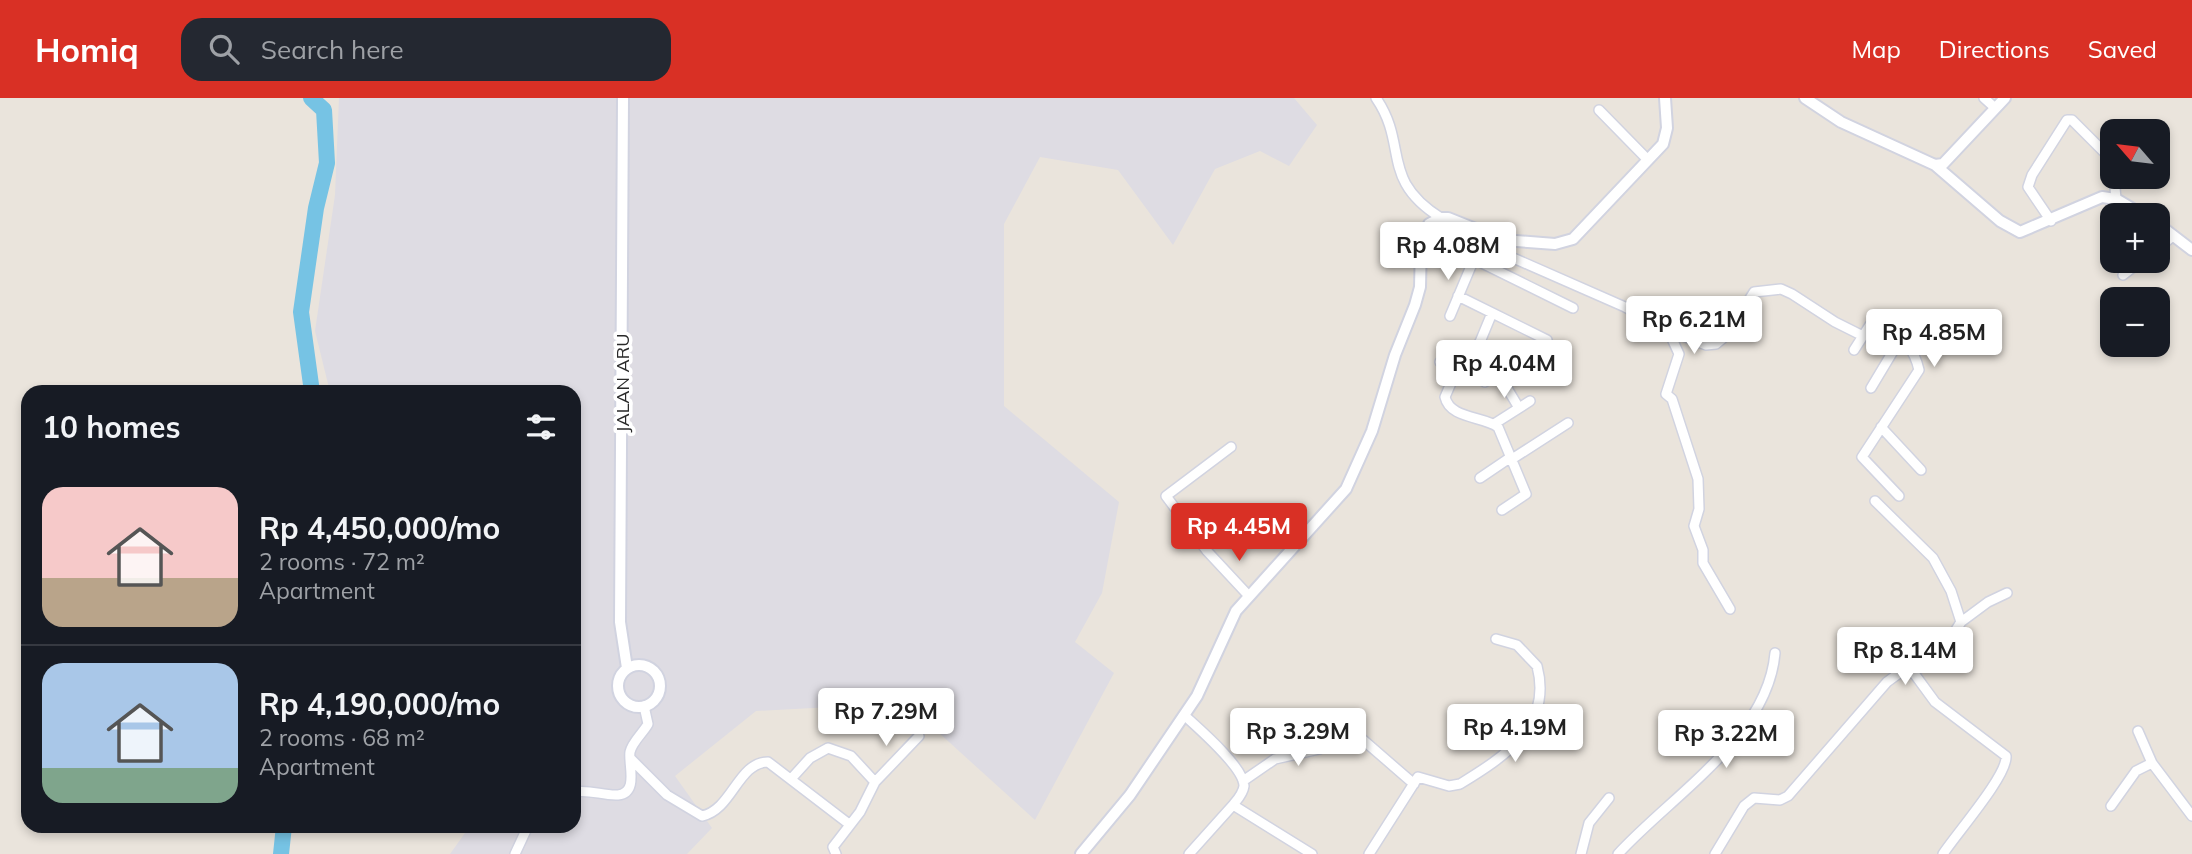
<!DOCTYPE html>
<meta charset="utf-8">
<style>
body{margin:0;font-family:Mulish,sans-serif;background:#242831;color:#f1f3f6;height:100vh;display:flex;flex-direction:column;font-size:26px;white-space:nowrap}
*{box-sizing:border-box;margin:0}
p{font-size:23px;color:#9ea1a6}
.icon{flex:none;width:38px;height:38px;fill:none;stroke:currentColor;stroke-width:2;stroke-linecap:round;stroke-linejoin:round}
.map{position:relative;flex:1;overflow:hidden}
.panel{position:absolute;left:21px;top:287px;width:560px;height:448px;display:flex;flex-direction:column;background:#171b24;border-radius:21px;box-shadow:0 4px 10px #0003}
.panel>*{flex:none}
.needle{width:46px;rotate:298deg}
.fabs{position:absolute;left:2100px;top:21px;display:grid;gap:14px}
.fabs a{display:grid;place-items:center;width:70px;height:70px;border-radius:14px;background:#171b24;box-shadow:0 4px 10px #0003;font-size:35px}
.price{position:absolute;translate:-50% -60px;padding:0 16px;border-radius:7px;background:#fff;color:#222;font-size:23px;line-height:46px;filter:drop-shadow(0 2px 4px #0008)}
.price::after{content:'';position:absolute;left:50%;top:42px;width:21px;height:16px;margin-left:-10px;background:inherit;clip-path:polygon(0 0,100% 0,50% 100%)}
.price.selected{background:#d93025;color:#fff}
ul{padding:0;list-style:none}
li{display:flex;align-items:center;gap:21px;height:175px;padding:0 21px}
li+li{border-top:2px solid #363941}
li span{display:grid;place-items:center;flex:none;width:196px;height:140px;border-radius:21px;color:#555}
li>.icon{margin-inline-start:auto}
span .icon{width:84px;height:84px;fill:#fffc;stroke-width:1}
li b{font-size:30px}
h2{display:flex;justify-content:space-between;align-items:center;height:84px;padding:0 21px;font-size:30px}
header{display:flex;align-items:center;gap:42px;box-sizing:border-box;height:98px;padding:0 35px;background:#d93025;color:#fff}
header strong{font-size:33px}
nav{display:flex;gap:38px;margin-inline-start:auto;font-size:24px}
.search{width:490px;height:63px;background:#242831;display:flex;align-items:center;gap:18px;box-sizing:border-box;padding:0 24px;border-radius:21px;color:#9ea1a6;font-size:26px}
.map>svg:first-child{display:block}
.industrial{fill:#dedce3}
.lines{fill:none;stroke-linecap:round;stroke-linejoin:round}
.river{stroke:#76c3e4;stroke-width:16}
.minor-casing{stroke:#d1d3e0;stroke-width:12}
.tertiary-casing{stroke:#d1d3e0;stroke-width:14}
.minor{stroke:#fff;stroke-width:9}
.tertiary{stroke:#fff;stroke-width:10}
.labels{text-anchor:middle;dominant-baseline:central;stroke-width:7;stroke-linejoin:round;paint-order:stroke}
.street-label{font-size:18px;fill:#292929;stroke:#fff}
</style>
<header>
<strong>Homiq</strong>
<div class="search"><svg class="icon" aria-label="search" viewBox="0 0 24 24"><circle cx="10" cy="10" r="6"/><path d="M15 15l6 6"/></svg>Search here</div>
<nav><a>Map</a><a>Directions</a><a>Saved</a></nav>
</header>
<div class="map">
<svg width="2192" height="756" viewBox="0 0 2192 756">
<rect width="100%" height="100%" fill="#eae4dc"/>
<path class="industrial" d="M339,0H1294L1317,27L1289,68L1260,53L1215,71L1173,147L1118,72L1040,59L1004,126V308L1119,404L1102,495L1075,544L1114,575L1035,722L906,605L756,613L675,678L712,730L687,756H450L470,728H574V294H330L315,233L335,97Z"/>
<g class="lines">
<path class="river" d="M311,0L324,12L327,65L316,110L301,214L312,294
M281,756L284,728"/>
<g class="minor-casing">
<path id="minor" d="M1376,0C1409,48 1379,81 1441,120
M1984,0L1994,9
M1599,12L1648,62
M2114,79L2116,101
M2051,123L2028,89L2032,77L2067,22H2072L2108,58L2112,67
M1423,136L1573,210
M1503,142L1511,159L1625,209L1668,232L1706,247L1716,246L1728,236L1754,194L1781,191L1792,196L1835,224L1863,238
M2158,150L2173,138
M2123,177L2141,163
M1458,198L1547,242
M1492,215L1480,244L1454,278L1445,299C1450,321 1483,318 1498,329L1526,396L1502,412
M1450,218L1474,161
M1668,232L1679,256L1666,296L1672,301L1698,381L1699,411L1694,428L1703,452V465L1730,511
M1476,250L1504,265
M1854,252L1870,227L1882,223C1900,232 1915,253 1919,272L1862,359L1899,398
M1440,264L1458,274
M1464,269L1485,284
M1498,275L1519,310
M1871,290L1901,240
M1494,326L1530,303
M1881,329L1921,372
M1231,349L1166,398L1207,453L1248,497
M1512,361L1568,325
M1480,380L1511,359
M1961,524L1988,504L2007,495
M1913,574L1935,604L2006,658C2008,677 1956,736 1943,756
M1184,617C1198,630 1244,669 1244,688C1243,696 1237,702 1233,707L1312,756
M2138,633L2152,665L2192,718
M631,661L667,697L702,718C732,712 738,664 768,664L849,726
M791,681L810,660L828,650L851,658L875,684
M1243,683L1275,661L1319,651L1354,634L1414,686
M574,694C590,691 603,698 618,697C639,695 628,666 630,654C632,644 643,635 648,626L644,608
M2111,708L2136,673L2152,665
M515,756L528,728
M836,756L833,749L860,714L875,684L919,638
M1189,756L1233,707
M1369,756L1418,679L1449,688L1460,686C1504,659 1553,628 1537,568L1517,547L1496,541
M1581,756L1589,725L1609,700
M1618,756C1671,698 1768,639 1775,555
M1715,756L1744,708L1754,700L1780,702L1788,698L1887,584L1902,573C1932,574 1946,547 1961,524L1951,493L1933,460L1875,403"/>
</g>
<g class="tertiary-casing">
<path id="tertiary" d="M623,0L620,524L627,570
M1805,0L1841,24L1935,67L1943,66L2005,0
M1935,67L2000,123L2020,134L2102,99L2116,101L2143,117
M2158,126L2192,152
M618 588a21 21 0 1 1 42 0a21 21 0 1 1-42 0Z
M1081,756L1130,697L1197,598L1236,513L1346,391L1372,333L1395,257L1415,207L1420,189L1421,146L1429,126L1441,120H1448L1503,142L1555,146L1573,141L1663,46L1667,30L1665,0"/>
</g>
<use href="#minor" class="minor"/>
<use href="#tertiary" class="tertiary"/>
</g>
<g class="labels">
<g class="street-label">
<text transform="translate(622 285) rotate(-90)">JALAN ARU</text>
</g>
</g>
</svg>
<div class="fabs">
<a><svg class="needle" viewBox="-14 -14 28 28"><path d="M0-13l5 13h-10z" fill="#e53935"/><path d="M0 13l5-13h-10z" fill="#9ea1a6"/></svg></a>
<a>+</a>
<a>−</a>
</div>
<b class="price" style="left:1448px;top:184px">Rp 4.08M</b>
<b class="price" style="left:1694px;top:258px">Rp 6.21M</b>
<b class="price" style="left:1934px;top:271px">Rp 4.85M</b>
<b class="price" style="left:1504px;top:302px">Rp 4.04M</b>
<b class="price selected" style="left:1239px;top:465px">Rp 4.45M</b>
<b class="price" style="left:1905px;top:589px">Rp 8.14M</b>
<b class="price" style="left:886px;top:650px">Rp 7.29M</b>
<b class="price" style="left:1515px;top:666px">Rp 4.19M</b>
<b class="price" style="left:1298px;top:670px">Rp 3.29M</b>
<b class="price" style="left:1726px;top:672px">Rp 3.22M</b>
<section class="panel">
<h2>10 homes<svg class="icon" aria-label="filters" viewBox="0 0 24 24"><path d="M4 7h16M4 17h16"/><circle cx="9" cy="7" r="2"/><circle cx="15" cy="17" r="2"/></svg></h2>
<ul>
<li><span style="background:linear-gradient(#f6c9c9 65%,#b9a48a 0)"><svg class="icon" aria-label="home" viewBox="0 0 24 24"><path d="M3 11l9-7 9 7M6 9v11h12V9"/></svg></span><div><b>Rp 4,450,000/mo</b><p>2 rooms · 72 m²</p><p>Apartment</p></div></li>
<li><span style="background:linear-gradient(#a9c7e8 75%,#7fa58c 0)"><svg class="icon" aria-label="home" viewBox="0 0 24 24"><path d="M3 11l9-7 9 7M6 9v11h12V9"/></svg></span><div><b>Rp 4,190,000/mo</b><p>2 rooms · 68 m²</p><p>Apartment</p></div></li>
</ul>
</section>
</div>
